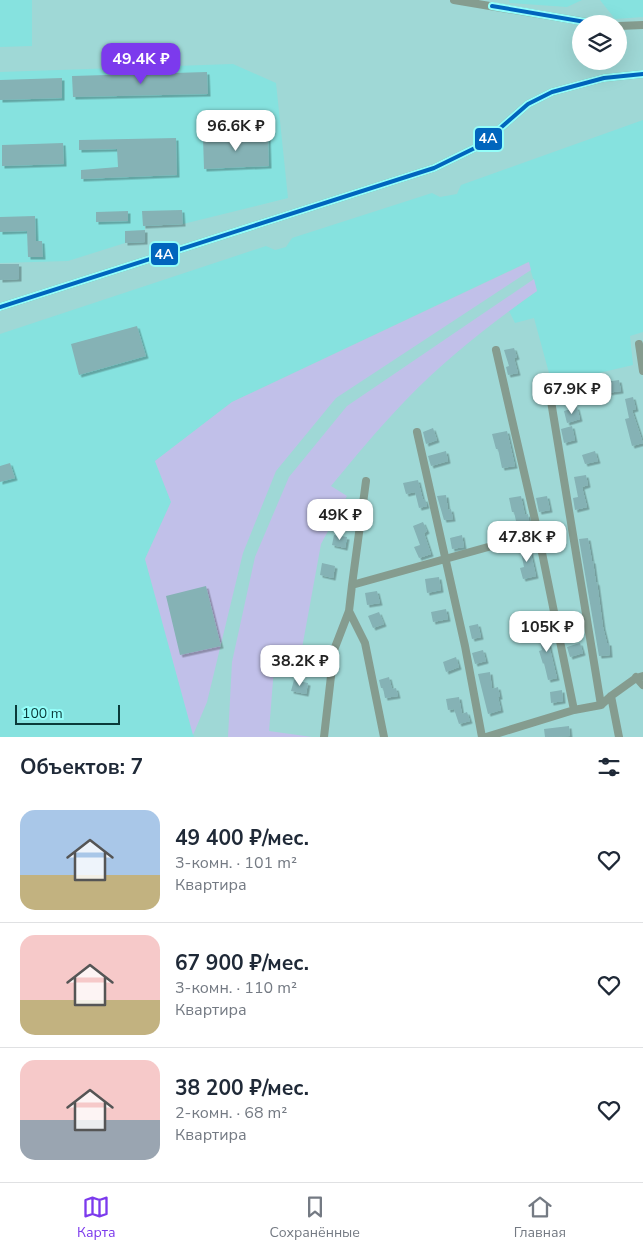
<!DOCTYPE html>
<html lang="ru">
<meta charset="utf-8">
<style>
body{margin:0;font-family:"Nunito Sans",sans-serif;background:#f6f6f7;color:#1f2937;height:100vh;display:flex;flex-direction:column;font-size:19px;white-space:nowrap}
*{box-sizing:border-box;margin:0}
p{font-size:16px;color:#747a83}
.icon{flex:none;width:28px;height:28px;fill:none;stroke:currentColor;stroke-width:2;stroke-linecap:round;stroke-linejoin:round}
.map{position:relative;height:737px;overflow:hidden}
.panel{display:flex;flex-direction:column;background:#fff;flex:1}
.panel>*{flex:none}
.controls{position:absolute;left:572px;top:15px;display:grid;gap:10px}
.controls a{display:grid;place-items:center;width:55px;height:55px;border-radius:50%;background:#fff;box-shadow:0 5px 20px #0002;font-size:25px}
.scale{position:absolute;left:15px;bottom:12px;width:105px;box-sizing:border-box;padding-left:5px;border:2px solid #0a3a39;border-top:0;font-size:14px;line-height:18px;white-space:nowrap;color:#0a3a39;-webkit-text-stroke:4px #94fef9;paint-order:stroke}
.price{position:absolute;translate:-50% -42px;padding:0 11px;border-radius:10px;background:#fff;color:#222;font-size:16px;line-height:32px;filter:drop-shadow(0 1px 2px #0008)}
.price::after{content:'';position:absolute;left:50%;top:30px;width:15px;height:11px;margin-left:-8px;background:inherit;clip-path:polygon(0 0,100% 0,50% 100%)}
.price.on{background:#7c3aed;color:#fff}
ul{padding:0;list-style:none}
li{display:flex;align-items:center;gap:15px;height:125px;padding:0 20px}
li+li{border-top:1px solid #e0e1e3}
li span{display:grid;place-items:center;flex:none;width:140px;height:100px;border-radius:15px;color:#555}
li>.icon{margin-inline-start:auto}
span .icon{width:60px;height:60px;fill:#fffc;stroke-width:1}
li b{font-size:21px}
h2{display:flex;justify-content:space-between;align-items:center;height:60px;padding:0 20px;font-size:21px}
.menu{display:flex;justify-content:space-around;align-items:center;height:70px;border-top:1px solid #e0e1e3;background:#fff;font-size:14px;color:#747a83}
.menu a{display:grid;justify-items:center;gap:2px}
.menu .on{color:#7c3aed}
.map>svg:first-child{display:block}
.built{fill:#86e2df}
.green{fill:#c1c0e9}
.building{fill:#85b2b5;filter:url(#shadow)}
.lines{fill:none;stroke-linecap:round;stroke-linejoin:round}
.minor{stroke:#859c8f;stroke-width:8}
.bus-1-casing{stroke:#94fef9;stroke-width:8}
.bus-1{stroke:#0065bd;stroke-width:4}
.line-badge{stroke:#94fef9;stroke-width:2}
.badge-label{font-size:14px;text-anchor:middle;font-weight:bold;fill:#fff}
</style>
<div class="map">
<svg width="643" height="737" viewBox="0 0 643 737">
<defs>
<filter id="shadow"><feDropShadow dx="2.5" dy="2.5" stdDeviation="0" flood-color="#0004"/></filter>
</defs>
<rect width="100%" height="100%" fill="#9fd8d6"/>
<path class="built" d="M0,0H32V46L0,47Z
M509,0H582L567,7L510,3Z
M600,0H643V17L615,19Z
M233,64L276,83L288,198L183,224L145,226V242L125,243L68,261L0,263V72Z
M643,120V332L630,336L633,365L552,384L534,318L515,323L509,311L537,291L528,262L232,402L155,461L171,502L145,559L194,737H0V334L266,246L275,250L286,247L292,238L432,193L440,197L457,194L461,185Z"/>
<path class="green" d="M529,262L531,270L336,398L276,471L243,553L207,702L193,735L145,559L171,502L155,461L232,402Z
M534,279L537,291C490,324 444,360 404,402C378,429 355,457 331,486L347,496L321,544L298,670L274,668L269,731L312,737H228L232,662L255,557L289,477L347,406Z"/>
<path class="building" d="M207,72L208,94L73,97L72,76Z
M62,78V98L0,100V80Z
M268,135L269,166L204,169L203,137Z
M176,138L177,175L81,179V170L118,167L117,149L79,150V140Z
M63,143L64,164L2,166V145Z
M182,210L183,224L143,226L142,211Z
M128,211V221L96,222V212Z
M35,216L36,241H42L43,257H28L27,231L0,232V217Z
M145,230V242L125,243V231Z
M0,264H19V279L0,280Z
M137,326L146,356L79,375L71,344Z
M514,348L517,357L514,358L518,373L508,375L506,367L509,366L504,350Z
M619,380L621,391L600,394L598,383Z
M633,397L636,409L632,410L643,443L632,446L625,419L629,418L625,399Z
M577,407L580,419L567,423L564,411Z
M572,426L575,440L564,443L561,429Z
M433,428L437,440L426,444L423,432Z
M507,431L515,466L502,468L498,449H496L492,434Z
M446,451L448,461L431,466L428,456Z
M595,451L598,461L585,464L582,455Z
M10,463L15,478L0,482V466Z
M586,475L588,485L582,487L587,507L575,510L573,498L578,497L574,477Z
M418,480L423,500L425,499L427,506L419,508L415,492L406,494L403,483Z
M446,495L448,510L451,509L453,519L444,520L437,496Z
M521,496L525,515L528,514L530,527L518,530L514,512H512L509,498Z
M547,496L550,510L539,512L536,498Z
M423,522L427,531L424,533L431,554L419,558L414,547L420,545L413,526Z
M334,535L347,537L345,548L332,545Z
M462,535L464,547L452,549L450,538Z
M588,538L592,561H593L596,583L597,582L603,627L607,643H609L610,655L599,656L579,539Z
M529,545L536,576L523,579L520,568L524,567L520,547Z
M322,563L335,566L333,578L320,575Z
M439,577L441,590L427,593L425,579Z
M206,586L221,646L180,655L166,596Z
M377,591L380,603L367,605L365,593Z
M446,609L448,619L433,622L431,612Z
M379,612L384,624L373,628L368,616Z
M478,624L481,637L472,639L469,626Z
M548,627L551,640L548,641L557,678L548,680L544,663L543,664L539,651L542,650L537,630Z
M580,643L583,653L570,657L567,647Z
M310,646H320V655L316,671L306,669L308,659L310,660Z
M483,650L486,661L475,664L472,653Z
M456,657L459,667L446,672L443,662Z
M490,672L492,689L498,687L500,697H498L501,710L488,714L478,674Z
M389,677L392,689L396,688L398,696L385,698L383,688H381L379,680Z
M294,680L308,683L306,694L291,691Z
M562,690L563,701L551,703L550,692Z
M459,697L462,714L467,712L470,721L459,724L454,709L448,710L446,699Z
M569,726L570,736L545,737L544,729Z"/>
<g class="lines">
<path class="minor" d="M454,0L598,24
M619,26L643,25
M0,307L434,168L481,145L528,104L552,92L604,78L643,74
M639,344L643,371
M496,350L538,533L574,710
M550,395L601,705
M417,432L465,646L482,737
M352,585L366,481
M349,611L365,643L384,737
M636,677L643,685
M611,696L619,737
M324,737L334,650L349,611L352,585L538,533
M486,737L574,710L601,705L611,696L636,678L643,676"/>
<g class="bus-1-casing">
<path id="bus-1" d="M492,6L597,24
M0,307L434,168L481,145L528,104L552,92L604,78L643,74"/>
</g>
<use href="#bus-1" class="bus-1"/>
</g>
<g class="line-badge">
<rect x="474" y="127" width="29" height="24" rx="5" fill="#0065bd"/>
<rect x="150" y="242" width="29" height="24" rx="5" fill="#0065bd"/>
</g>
<g class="badge-label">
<text x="488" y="143">4А</text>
<text x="164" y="259">4А</text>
</g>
</svg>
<div class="controls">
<a><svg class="icon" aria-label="layers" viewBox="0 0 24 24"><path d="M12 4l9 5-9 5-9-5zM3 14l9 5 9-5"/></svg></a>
</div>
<div class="scale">100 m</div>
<b class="price on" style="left:141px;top:85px">49.4K ₽</b>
<b class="price" style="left:236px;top:152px">96.6K ₽</b>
<b class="price" style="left:572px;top:415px">67.9K ₽</b>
<b class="price" style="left:340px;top:541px">49K ₽</b>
<b class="price" style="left:527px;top:563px">47.8K ₽</b>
<b class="price" style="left:547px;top:653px">105K ₽</b>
<b class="price" style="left:300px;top:687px">38.2K ₽</b>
</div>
<section class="panel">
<h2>Объектов: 7<svg class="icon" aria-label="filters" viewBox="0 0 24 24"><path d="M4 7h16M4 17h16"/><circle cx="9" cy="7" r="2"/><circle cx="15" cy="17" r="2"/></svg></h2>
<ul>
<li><span style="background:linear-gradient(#a9c7e8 65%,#c2b280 0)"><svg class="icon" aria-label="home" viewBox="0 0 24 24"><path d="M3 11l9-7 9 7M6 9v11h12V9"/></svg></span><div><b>49 400 ₽/мес.</b><p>3-комн. · 101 m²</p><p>Квартира</p></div><svg class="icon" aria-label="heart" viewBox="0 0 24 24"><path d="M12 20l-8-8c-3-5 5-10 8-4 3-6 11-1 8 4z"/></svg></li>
<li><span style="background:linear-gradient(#f6c9c9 65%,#c2b280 0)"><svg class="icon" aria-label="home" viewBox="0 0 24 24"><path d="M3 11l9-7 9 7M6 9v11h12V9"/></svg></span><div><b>67 900 ₽/мес.</b><p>3-комн. · 110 m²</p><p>Квартира</p></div><svg class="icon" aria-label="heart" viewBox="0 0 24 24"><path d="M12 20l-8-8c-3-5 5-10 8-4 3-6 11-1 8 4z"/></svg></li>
<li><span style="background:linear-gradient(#f6c9c9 60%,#9aa5b1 0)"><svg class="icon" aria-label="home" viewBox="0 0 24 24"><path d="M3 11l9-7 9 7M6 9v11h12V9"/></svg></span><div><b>38 200 ₽/мес.</b><p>2-комн. · 68 m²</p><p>Квартира</p></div><svg class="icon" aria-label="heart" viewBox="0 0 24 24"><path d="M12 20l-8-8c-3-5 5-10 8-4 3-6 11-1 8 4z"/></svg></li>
</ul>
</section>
<nav class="menu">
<a class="on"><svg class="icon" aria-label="map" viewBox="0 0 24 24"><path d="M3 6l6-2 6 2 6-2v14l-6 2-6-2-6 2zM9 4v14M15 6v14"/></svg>Карта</a>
<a><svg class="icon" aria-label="saved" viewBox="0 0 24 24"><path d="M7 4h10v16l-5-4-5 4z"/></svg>Сохранённые</a>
<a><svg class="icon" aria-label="home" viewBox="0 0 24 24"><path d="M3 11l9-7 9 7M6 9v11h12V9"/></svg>Главная</a>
</nav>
